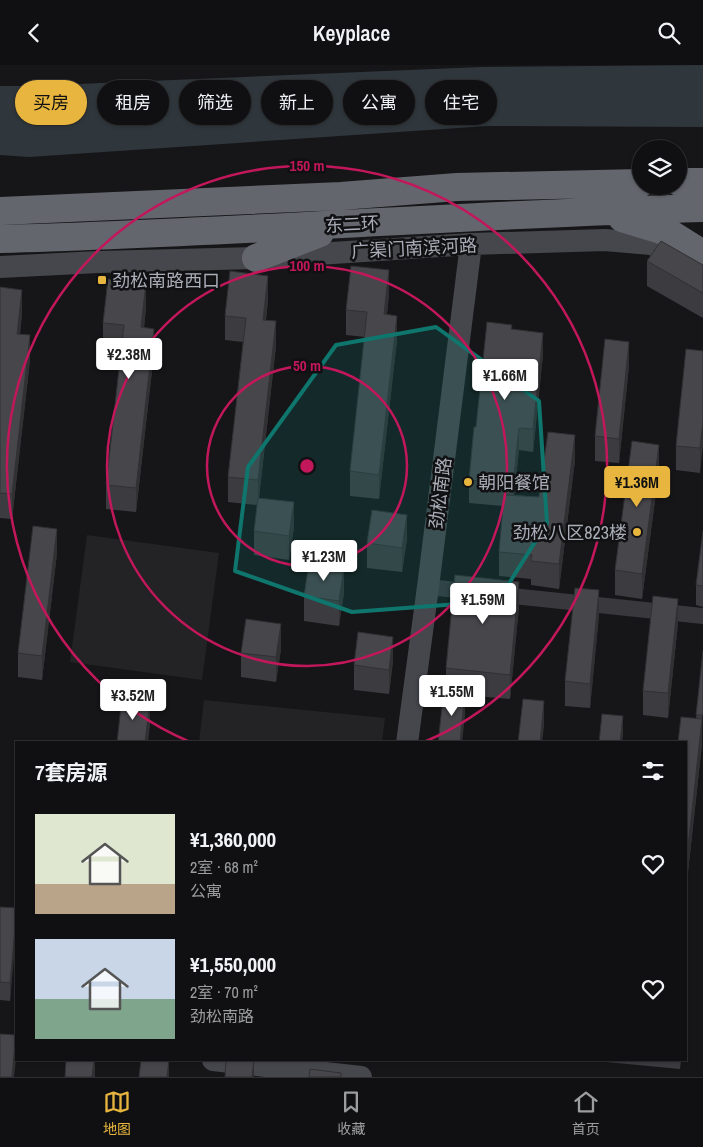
<!DOCTYPE html>
<html lang="zh">
<meta charset="utf-8">
<style>
body{margin:0;font-family:"Archivo Narrow","Noto Sans SC",sans-serif;background:#1e1e20;color:#f1f3f6;height:100vh;display:flex;flex-direction:column;font-size:19px;white-space:nowrap}
*{box-sizing:border-box;margin:0}
p{font-size:16px;color:#9c9d9f}
.icon{flex:none;width:28px;height:28px;fill:none;stroke:currentColor;stroke-width:2;stroke-linecap:round;stroke-linejoin:round}
.map{position:relative;flex:1;overflow:hidden}
.sheet{position:absolute;left:15px;top:676px;width:672px;height:320px;display:flex;flex-direction:column;background:#101012;border-radius:0px;box-shadow:0 1px 4px #0004,0 0 0 1px #303032}
.sheet>*{flex:none}
.hud{position:absolute;left:15px;top:15px;width:674px;height:45px;display:flex;gap:10px}
.controls{position:absolute;left:632px;top:75px;display:grid;gap:10px}
.controls a{display:grid;place-items:center;width:55px;height:55px;border-radius:50%;background:#101012;box-shadow:0 1px 4px #0004,0 0 0 1px #303032;font-size:25px}
.price{position:absolute;translate:-50% -42px;padding:0 11px;border-radius:5px;background:#fff;color:#222;font-size:16px;line-height:32px;filter:drop-shadow(0 1px 2px #0008)}
.price::after{content:'';position:absolute;left:50%;top:30px;width:15px;height:11px;margin-left:-8px;background:inherit;clip-path:polygon(0 0,100% 0,50% 100%)}
.price.current{background:#e8b63e;color:#111}
ul{padding:0;list-style:none}
li{display:flex;align-items:center;gap:15px;height:125px;padding:0 20px}
li span{display:grid;place-items:center;flex:none;width:140px;height:100px;border-radius:0px;color:#555}
li>.icon{margin-inline-start:auto}
span .icon{width:60px;height:60px;fill:#fffc;stroke-width:1}
li b{font-size:21px}
h2{display:flex;justify-content:space-between;align-items:center;height:60px;padding:0 20px;font-size:21px}
.chip{padding:0 18px;border-radius:22px;background:#101012;box-shadow:0 1px 4px #0004,0 0 0 1px #303032;font-size:18px;line-height:45px}
.chip.current{background:#e8b63e;color:#111}
header{display:flex;justify-content:space-between;align-items:center;height:65px;padding:0 20px;background:#101012;font-size:22px;font-weight:600}
.menu{display:flex;justify-content:space-around;align-items:center;height:70px;border-top:1px solid #303032;background:#101012;font-size:14px;color:#9c9d9f}
.menu a{display:grid;justify-items:center;gap:2px}
.menu .current{color:#e8b63e}
.map>svg:first-child{display:block}
.built{fill:#232225}
.water{fill:#2f373d}
.lines{fill:none;stroke-linecap:round;stroke-linejoin:round}
.street{stroke:#38383d;stroke-width:16}
.secondary{stroke:#46474d;stroke-width:22}
.highway{stroke:#64666e;stroke-width:28}
.wall{fill:#3c3c40}
.shaded-wall{fill:#313134}
.building{fill:#46464b;stroke:#313134}
.marked{fill:#0f766e;fill-opacity:0.2;stroke:#0f766e;stroke-width:4;stroke-linejoin:round}
.ring{fill:none;stroke:#c2185b;stroke-width:2.5}
.poi-dot{fill:#e8b63e;stroke:#111113;stroke-width:2}
.labels{text-anchor:middle;dominant-baseline:central;stroke-width:5;stroke-linejoin:round;paint-order:stroke}
.street-label{font-size:18px;fill:#a9adb7;stroke:#111113}
.poi-label{font-size:18px;fill:#a9adb7;stroke:#111113;text-anchor:start}
.centre{fill:#c2185b;stroke:#111113;stroke-width:2.5}
.ring-label{font-size:15px;text-anchor:middle;font-weight:bold;fill:#c2185b;stroke:#111113;stroke-width:5;stroke-linejoin:round;paint-order:stroke}
</style>
<header><svg class="icon" aria-label="back" viewBox="0 0 24 24"><path d="M15 5l-7 7 7 7"/></svg>Keyplace<svg class="icon" aria-label="search" viewBox="0 0 24 24"><circle cx="10" cy="10" r="6"/><path d="M15 15l6 6"/></svg></header>
<div class="map">
<svg width="703" height="1012" viewBox="0 0 703 1012">
<rect width="100%" height="100%" fill="#161618"/>
<path class="built" d="M87,470L219,488L202,615L70,597Z
M204,635L385,653L382,677H199Z"/>
<path class="water" d="M703,0V62L488,61L29,92L0,90V21H31L481,2Z"/>
<g class="lines">
<path class="street" d="M428,522L703,551"/>
<path class="secondary" d="M0,202L98,197L256,193L471,179L605,175L651,179L685,193
M407,678L428,522L471,179
M213,995L361,1012"/>
<path class="highway" d="M679,117H703
M0,146L341,131L457,122L641,118
M622,153L668,167L703,189
M0,174C235,168 469,149 703,143
M256,193L320,168"/>
</g>
<path class="wall" d="M647,196L703,200V253L647,221Z
M0,222L22,249L20,269L30,295L12,454L0,453Z
M389,230L387,249L397,275L379,434L350,431V406L365,272L346,270V245Z
M268,235L266,255L276,281L259,433L294,462L289,495L254,490V466L257,440L228,437V412L243,277L225,275V251Z
M146,243L144,263L154,288L136,447L106,444V420L121,285L103,283V258Z
M512,264L543,290L533,387L519,385L514,430L539,432L575,395L559,524L531,520V514L499,511V487L503,441L469,438V415Z
M703,286L700,408L676,405V381Z
M629,301L619,398L595,396V371Z
M659,405L642,534L615,530V505Z
M703,466V542L696,540V520Z
M407,474L402,507L367,503V478Z
M57,488L42,615L18,612V588Z
M344,528L339,561L304,556V531Z
M519,542L510,634L465,630V651L446,624V603Z
M599,550L590,643L565,641V616Z
M678,558L668,653L643,650V626Z
M281,584L276,617L241,612V588Z
M703,585L702,679L688,807L686,806V678L696,654Z
M393,596L389,629L354,625V600Z
M0,842L16,843L10,936L0,935Z
M585,995H681L680,1004Z"/>
<path class="shaded-wall" d="M389,205V230L384,274V249Z
M268,211V235L263,279V255Z
M146,218V243L141,287V262Z
M22,225V249L17,293V269Z
M397,251V275L379,434V410Z
M276,256V281L258,440V415Z
M154,264V288L136,447V423Z
M543,268V290L533,387V364Z
M30,270V295L12,454V429Z
M629,277V301L619,398V374Z
M703,356V381L700,408V383Z
M519,363V385L513,442V420Z
M575,370V395L559,524V499Z
M659,380V405L642,534V509Z
M294,437V462L289,495V471Z
M407,450V474L402,507V483Z
M57,464V488L42,615V591Z
M344,503V528L339,561V536Z
M519,517V542L510,634V610Z
M599,525V550L590,643V619Z
M678,534V558L668,653V628Z
M281,559V584L276,617V592Z
M393,572V596L389,629V605Z
M465,626V651L462,678H460Z
M150,635V660L148,678H145Z
M544,636V661L542,678H540Z
M623,651V670L622,678H620Z
M702,654V679L688,807V782Z
M16,854V871L10,936V918Z
M16,970V995L14,1012H12Z
M94,995H95V1012H92Z
M169,995V1012H167Z
M254,995V1012H252Z"/>
<path class="building" d="M661,176L703,200V228L647,196Z
M351,201L389,205L384,249L397,251L379,410L350,406L367,247L346,245Z
M230,206L268,211L263,255L276,256L258,415L228,412L246,253L225,251Z
M108,214L146,218L141,262L154,264L136,423L106,420L124,260L103,258Z
M0,222L22,225L17,269L30,270L12,429L0,428Z
M487,257L512,260L511,264L543,268L533,364L519,363L513,420L469,415L474,362H476Z
M605,274L629,277L619,374L595,371Z
M686,284L703,286V356L700,383L676,381Z
M548,367L575,370L559,499L531,496L532,490L499,487L504,430L539,432Z
M632,376L659,380L642,509L615,505Z
M258,433L294,437L289,471L254,466Z
M372,445L407,450L402,483L367,478Z
M33,461L57,464L42,591L18,588Z
M703,466V521L696,520Z
M309,498L344,503L339,536L304,531Z
M455,510L519,517L510,610L446,603Z
M575,523L599,525L590,619L565,616Z
M653,531L678,534L668,628L643,626Z
M246,554L281,559L276,592L241,588Z
M358,567L393,572L389,605L354,600Z
M703,586V650H696Z
M444,624L465,626L460,678H438Z
M122,632L150,635L145,678H117Z
M523,634L544,636L540,678H518Z
M602,649L623,651L620,678H599Z
M681,652L702,654L688,782H686V678H678Z
M0,842L16,843V854L10,918L0,917Z
M0,969L16,970L12,1012H0Z
M66,995H94L92,1012H65Z
M141,995H169L167,1012H139Z
M226,995H254L252,1012H225Z
M310,1004L341,1008V1012H309Z"/>
<path class="marked" d="M436,262L539,336L547,458L498,536L352,547L235,506L248,402L336,280Z"/>
<g class="ring">
<circle cx="307" cy="401" r="100"/>
<circle cx="307" cy="401" r="200"/>
<path d="M190 677A300 300 0 1 1 424 677"/>
</g>
<g class="poi-dot">
<rect x="97" y="210" width="10" height="10" rx="2.5"/>
<circle cx="468" cy="417" r="5"/>
<circle cx="637" cy="467" r="5"/>
</g>
<g class="labels">
<g class="street-label">
<text transform="translate(352 159) rotate(-3)">东二环</text>
<text transform="translate(414 183) rotate(-3)">广渠门南滨河路</text>
<text transform="translate(440 428) rotate(-83)">劲松南路</text>
</g>
<g class="poi-label">
<text x="112" y="215">劲松南路西口</text>
<text x="478" y="417">朝阳餐馆</text>
<text x="627" y="467" text-anchor="end">劲松八区823楼</text>
</g>
</g>
<circle cx="307" cy="401" r="8" class="centre"/>
<g class="ring-label">
<text x="307" y="106">150 m</text>
<text x="307" y="206">100 m</text>
<text x="307" y="306">50 m</text>
</g>
</svg>
<div class="controls">
<a><svg class="icon" aria-label="layers" viewBox="0 0 24 24"><path d="M12 4l9 5-9 5-9-5zM3 14l9 5 9-5"/></svg></a>
</div>
<b class="price" style="left:129px;top:315px">¥2.38M</b>
<b class="price" style="left:505px;top:336px">¥1.66M</b>
<b class="price current" style="left:637px;top:443px">¥1.36M</b>
<b class="price" style="left:324px;top:517px">¥1.23M</b>
<b class="price" style="left:483px;top:560px">¥1.59M</b>
<b class="price" style="left:452px;top:652px">¥1.55M</b>
<b class="price" style="left:133px;top:656px">¥3.52M</b>
<div class="hud">
<a class="chip current">买房</a>
<a class="chip">租房</a>
<a class="chip">筛选</a>
<a class="chip">新上</a>
<a class="chip">公寓</a>
<a class="chip">住宅</a>
</div>
<section class="sheet">
<h2>7套房源<svg class="icon" aria-label="filters" viewBox="0 0 24 24"><path d="M4 7h16M4 17h16"/><circle cx="9" cy="7" r="2"/><circle cx="15" cy="17" r="2"/></svg></h2>
<ul>
<li><span style="background:linear-gradient(#dfe7d0 70%,#b9a48a 0)"><svg class="icon" aria-label="home" viewBox="0 0 24 24"><path d="M3 11l9-7 9 7M6 9v11h12V9"/></svg></span><div><b>¥1,360,000</b><p>2室 · 68 m²</p><p>公寓</p></div><svg class="icon" aria-label="heart" viewBox="0 0 24 24"><path d="M12 20l-8-8c-3-5 5-10 8-4 3-6 11-1 8 4z"/></svg></li>
<li><span style="background:linear-gradient(#c9d6e8 60%,#7fa58c 0)"><svg class="icon" aria-label="home" viewBox="0 0 24 24"><path d="M3 11l9-7 9 7M6 9v11h12V9"/></svg></span><div><b>¥1,550,000</b><p>2室 · 70 m²</p><p>劲松南路</p></div><svg class="icon" aria-label="heart" viewBox="0 0 24 24"><path d="M12 20l-8-8c-3-5 5-10 8-4 3-6 11-1 8 4z"/></svg></li>
</ul>
</section>
</div>
<nav class="menu">
<a class="current"><svg class="icon" aria-label="map" viewBox="0 0 24 24"><path d="M3 6l6-2 6 2 6-2v14l-6 2-6-2-6 2zM9 4v14M15 6v14"/></svg>地图</a>
<a><svg class="icon" aria-label="saved" viewBox="0 0 24 24"><path d="M7 4h10v16l-5-4-5 4z"/></svg>收藏</a>
<a><svg class="icon" aria-label="home" viewBox="0 0 24 24"><path d="M3 11l9-7 9 7M6 9v11h12V9"/></svg>首页</a>
</nav>
